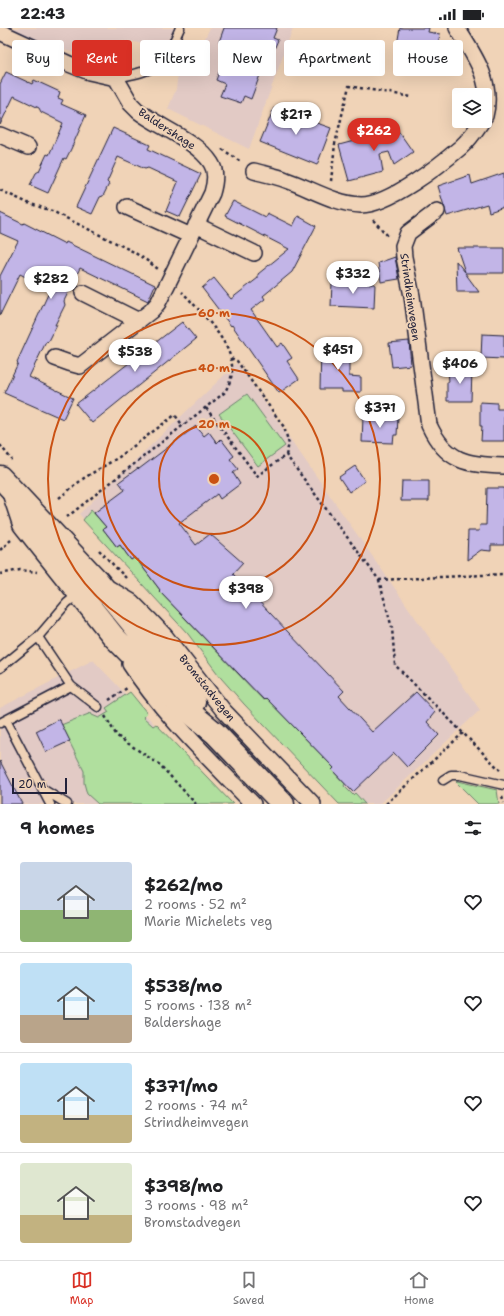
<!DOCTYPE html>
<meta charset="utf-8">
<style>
body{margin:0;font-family:"Shantell Sans",sans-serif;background:#f6f6f6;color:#202124;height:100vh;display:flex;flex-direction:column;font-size:15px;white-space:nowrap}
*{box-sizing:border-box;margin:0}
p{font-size:13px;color:#757577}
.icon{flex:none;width:22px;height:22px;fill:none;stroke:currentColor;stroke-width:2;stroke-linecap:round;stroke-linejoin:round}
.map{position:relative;height:776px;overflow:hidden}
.side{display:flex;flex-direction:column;background:#fff;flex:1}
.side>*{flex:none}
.guide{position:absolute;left:12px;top:12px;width:480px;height:36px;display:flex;gap:8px}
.fabs{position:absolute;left:452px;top:60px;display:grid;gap:8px}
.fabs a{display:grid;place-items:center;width:40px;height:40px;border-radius:4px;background:#fff;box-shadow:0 4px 16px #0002;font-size:20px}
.scale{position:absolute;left:12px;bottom:10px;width:55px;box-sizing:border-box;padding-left:4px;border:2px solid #22223b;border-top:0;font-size:11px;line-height:14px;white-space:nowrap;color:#22223b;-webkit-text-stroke:3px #f0d3b7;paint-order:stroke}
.price{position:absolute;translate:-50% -34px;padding:0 9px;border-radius:14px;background:#fff;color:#222;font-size:13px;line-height:26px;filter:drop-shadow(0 1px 2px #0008)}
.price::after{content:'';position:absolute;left:50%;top:24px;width:12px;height:9px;margin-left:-6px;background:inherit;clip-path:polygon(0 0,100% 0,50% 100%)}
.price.active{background:#d93025;color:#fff}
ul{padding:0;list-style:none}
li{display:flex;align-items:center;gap:12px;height:100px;padding:0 20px}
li+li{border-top:1px solid #e0e0e0}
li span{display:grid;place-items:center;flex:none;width:112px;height:80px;border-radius:4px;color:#555}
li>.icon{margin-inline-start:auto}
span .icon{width:48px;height:48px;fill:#fffc;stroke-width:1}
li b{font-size:17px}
h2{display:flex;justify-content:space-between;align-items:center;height:48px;padding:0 20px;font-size:17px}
.chip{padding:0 14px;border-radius:4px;background:#fff;box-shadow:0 4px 16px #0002;font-size:14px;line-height:36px}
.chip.active{background:#d93025;color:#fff}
.status{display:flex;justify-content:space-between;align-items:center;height:28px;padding:0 20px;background:#fff;direction:ltr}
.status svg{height:11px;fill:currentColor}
.dock{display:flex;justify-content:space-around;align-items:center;height:56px;border-top:1px solid #e0e0e0;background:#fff;font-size:11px;color:#757577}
.dock a{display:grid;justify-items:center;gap:2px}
.dock .active{color:#d93025}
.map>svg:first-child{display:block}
.built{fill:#e2cac5}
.green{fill:#b0df9e;stroke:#69806c}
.building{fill:#c2b5e7;stroke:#22223b}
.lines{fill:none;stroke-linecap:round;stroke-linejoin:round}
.lane-casing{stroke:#22223b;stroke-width:11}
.street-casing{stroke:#22223b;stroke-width:18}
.secondary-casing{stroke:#22223b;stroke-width:25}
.path{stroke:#22223b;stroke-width:2.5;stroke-dasharray:3 3;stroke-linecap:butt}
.lane{stroke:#f0d3b7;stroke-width:8}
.street{stroke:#f0d3b7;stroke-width:15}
.secondary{stroke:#f0d3b7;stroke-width:22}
.ring{fill:none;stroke:#ca5113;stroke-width:2}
.labels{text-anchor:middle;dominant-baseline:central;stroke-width:4;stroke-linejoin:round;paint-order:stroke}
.street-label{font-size:11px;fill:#22223b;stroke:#f0d3b7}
.centre{fill:#ca5113;stroke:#f0d3b7;stroke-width:2}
.ring-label{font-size:12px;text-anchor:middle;font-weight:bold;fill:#ca5113;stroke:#f0d3b7;stroke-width:4;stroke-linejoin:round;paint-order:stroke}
</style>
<div class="status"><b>22:43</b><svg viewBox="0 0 49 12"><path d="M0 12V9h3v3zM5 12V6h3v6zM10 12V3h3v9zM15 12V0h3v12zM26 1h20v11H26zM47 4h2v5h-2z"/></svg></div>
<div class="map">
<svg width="504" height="776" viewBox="0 0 504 776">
<rect width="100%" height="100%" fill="#f0d3b7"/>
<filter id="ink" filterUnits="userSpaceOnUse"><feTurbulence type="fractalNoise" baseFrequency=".025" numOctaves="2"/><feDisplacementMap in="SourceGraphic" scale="8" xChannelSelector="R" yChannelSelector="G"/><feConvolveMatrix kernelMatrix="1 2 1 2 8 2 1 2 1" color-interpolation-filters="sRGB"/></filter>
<g filter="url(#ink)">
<path class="built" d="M10,0H174L167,14L152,19L135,14L113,13L104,15L95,23L81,26L50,19Z
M210,0H293L249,121L168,81L176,61L180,29L199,22Z
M237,335L480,682L380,776H351L79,486Z
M93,632L231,776H0V680Z"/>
<path class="green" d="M247,366L285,418L258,438L219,386Z
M91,482L106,499L103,501L117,519L120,517L131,532L135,529L160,562L159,563L263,672L266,670L334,740L332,742L345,756L344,758L353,767L355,765L365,776H339L244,676L221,650L188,606L83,492Z
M130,664L147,685L143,689L153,698L156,696L233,776H98L87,766L84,755V743L61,697L91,685L92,687L99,690L109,684L106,680Z
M457,753L497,762L499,776H478L456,754Z"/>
<path class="building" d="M224,0H277L273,10L278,12L269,33L266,31L251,71L244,68L241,75L220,68L225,56L216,52L229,18L219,14Z
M400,0H429L428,4L440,6L434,36L395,28Z
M6,44L32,56L34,52L60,64L58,70L63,72L61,76L86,87L71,121L66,131L64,130L48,165L30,157L36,145L39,143L47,126L49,127L63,95L41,84L39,80L14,68L0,97V56Z
M274,80L331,100L317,137L260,114Z
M392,94L413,124L394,137L389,124L380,126L383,144L349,153L339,117L369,109Z
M113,100L150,117L148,121L201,146L180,189L166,183L178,154L148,140L145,141L118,129L107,154L109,156L103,168L100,169L92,186L76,179Z
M504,145V179L489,184L487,176L447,188L438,158L470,147L472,156Z
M233,173L265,189L267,185L293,198L298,188L316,198L292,244L263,268L265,271L251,282L277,319L282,315L292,330L287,333L299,351L279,365L232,297L231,298L202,260L214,250L231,271L258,250V246L289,221L225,188Z
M0,185L23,196L24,195L65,216L66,214L155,257L148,273L80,240L64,273L65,277L55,297H57L49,313L46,314L29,349L73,370L63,391L4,365L18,335L17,334L50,262L20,246L0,287V248L18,213L0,205Z
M457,220H504V245H465L479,264H457L456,233L465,244Z
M395,229L399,251L381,254L378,235Z
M332,255L375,256L374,280L331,278Z
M182,294L196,311L92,395L76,376Z
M482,306L504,307V331L481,330Z
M409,313L411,337L392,339L389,315Z
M333,320L349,321V348L361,349V364H342V361H320L321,321L332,322Z
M472,341L471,373H447V354H449L448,342Z
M480,374L497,375V381H504V413H481L482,398H480Z
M363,389H398L397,407H394L393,415L362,414Z
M196,398L204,408L209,404L217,415L221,411L234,428L230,431L238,441L233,445L240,456L220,471L217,466L179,495L196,517L210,506L243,535L233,546L344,663L339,668L372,704L416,664L435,684L427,694L439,707L407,739L394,725L353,764L332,742L334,740L266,670L264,672L159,563L160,562L135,529L131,532L120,517L117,519L103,501L106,499L94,485L125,462L119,454L138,440L139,441Z
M355,438L365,453L349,464L339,449Z
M402,453H429V473H401Z
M487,460H504V517H491V523L481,522L467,532L468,503H479L480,497H486Z
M59,691L70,713L46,724L36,703Z
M0,733L22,776H0Z"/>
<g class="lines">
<g class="lane-casing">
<path id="lane" d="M116,50C129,47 146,45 157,37C169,29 174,12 180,0
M78,566L67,575L38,609L71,658L98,679
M0,640L38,609
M6,692L50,776
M0,695L71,658
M443,752L451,747H460L504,757
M44,762L67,776"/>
</g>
<g class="street-casing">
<path id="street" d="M457,0C474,27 494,54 485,88
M0,4L69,36L89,44L116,50L131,76L138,83C159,99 197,113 211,135C217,144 215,155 212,165L169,253L158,275L151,283L80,338L69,335L55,330
M0,107L28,119
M254,143C264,146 276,148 286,152C310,160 335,176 361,177C389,177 440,137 461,119C469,112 476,102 482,93
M127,179L191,208
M437,183L408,205L403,218L404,229L412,268L429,397C446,434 467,437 504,438
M196,197L254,225
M83,265L139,293
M110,561L132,574L149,591L165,608L223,682L313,776
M130,636C164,688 210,731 253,776"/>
</g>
<g class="secondary-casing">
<path id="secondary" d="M0,449L96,551L160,629L194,674
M13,463L24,496L114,609L182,678L215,705L283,776"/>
</g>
<path class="path" d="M222,121L241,134
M331,153L335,116L349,58L412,69
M0,162L28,175L52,183L132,223L149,234L158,241
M373,192L389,209
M231,330L237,333L284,399L289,416L286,427
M206,380L257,448L286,427L379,552L392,600L395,637L500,742
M0,417L12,432
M59,470L84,450L119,429L175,387L183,398
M67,489L224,365C243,337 225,313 207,291C199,282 191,273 182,264
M0,522L11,512
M99,522L126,550
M0,546L20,542L37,544
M379,552L504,546
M109,672L127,660
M105,688L117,708L160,737L196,776
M502,769L504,775
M386,776L463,705"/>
<use href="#lane" class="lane"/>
<use href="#street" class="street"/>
<use href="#secondary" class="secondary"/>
</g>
</g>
<g class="ring">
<circle cx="214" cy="451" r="55"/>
<circle cx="214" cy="451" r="111"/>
<circle cx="214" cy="451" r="166"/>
</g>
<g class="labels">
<g class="street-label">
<text transform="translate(167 101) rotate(33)">Baldershage</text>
<text transform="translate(410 269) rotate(82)">Strindheimvegen</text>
<text transform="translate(207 660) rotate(51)">Bromstadvegen</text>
</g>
</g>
<circle cx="214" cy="451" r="6" class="centre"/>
<g class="ring-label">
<text x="214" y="289">60 m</text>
<text x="214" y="344">40 m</text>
<text x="214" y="400">20 m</text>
</g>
</svg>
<div class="fabs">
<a><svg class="icon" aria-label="layers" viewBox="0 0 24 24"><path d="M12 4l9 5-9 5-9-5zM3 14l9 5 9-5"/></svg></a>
</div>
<div class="scale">20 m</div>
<b class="price" style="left:296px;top:108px">$217</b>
<b class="price active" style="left:374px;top:124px">$262</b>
<b class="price" style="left:353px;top:267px">$332</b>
<b class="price" style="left:51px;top:272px">$282</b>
<b class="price" style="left:338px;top:343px">$451</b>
<b class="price" style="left:135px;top:345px">$538</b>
<b class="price" style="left:460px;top:357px">$406</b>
<b class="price" style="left:380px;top:401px">$371</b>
<b class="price" style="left:246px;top:582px">$398</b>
<div class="guide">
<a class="chip">Buy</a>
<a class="chip active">Rent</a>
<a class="chip">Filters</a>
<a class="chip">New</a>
<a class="chip">Apartment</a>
<a class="chip">House</a>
</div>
</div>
<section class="side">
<h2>9 homes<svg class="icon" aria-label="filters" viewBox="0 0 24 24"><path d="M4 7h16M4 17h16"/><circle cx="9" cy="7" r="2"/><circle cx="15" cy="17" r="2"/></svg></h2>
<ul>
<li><span style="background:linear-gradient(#c9d6e8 60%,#8fb573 0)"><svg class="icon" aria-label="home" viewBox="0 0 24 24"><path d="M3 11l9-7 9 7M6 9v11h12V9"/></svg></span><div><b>$262/mo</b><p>2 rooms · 52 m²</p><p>Marie Michelets veg</p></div><svg class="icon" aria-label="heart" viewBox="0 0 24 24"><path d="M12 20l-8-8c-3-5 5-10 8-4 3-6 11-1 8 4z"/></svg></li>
<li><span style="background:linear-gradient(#bfe0f5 65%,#b9a48a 0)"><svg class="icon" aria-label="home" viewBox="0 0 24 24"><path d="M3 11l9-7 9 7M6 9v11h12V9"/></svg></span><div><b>$538/mo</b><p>5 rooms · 138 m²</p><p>Baldershage</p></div><svg class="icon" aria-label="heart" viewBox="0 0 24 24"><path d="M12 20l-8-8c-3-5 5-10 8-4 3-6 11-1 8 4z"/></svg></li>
<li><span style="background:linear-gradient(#bfe0f5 65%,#c2b280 0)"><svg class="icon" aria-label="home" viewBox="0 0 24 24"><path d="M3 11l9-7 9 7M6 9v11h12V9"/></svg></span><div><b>$371/mo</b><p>2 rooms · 74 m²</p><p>Strindheimvegen</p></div><svg class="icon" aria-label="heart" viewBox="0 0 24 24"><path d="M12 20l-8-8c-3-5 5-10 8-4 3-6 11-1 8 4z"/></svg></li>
<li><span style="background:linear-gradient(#dfe7d0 65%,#c2b280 0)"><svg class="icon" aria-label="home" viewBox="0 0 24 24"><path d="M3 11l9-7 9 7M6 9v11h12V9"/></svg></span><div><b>$398/mo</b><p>3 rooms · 98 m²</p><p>Bromstadvegen</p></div><svg class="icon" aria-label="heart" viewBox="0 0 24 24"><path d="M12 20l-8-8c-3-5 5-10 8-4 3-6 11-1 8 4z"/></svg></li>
</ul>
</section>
<nav class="dock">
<a class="active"><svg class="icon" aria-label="map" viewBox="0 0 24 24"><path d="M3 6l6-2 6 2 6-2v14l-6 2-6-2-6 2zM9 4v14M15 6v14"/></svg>Map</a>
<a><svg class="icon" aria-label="saved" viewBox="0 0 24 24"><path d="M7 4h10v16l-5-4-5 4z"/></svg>Saved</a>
<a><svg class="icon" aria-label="home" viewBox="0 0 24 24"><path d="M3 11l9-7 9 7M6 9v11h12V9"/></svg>Home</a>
</nav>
